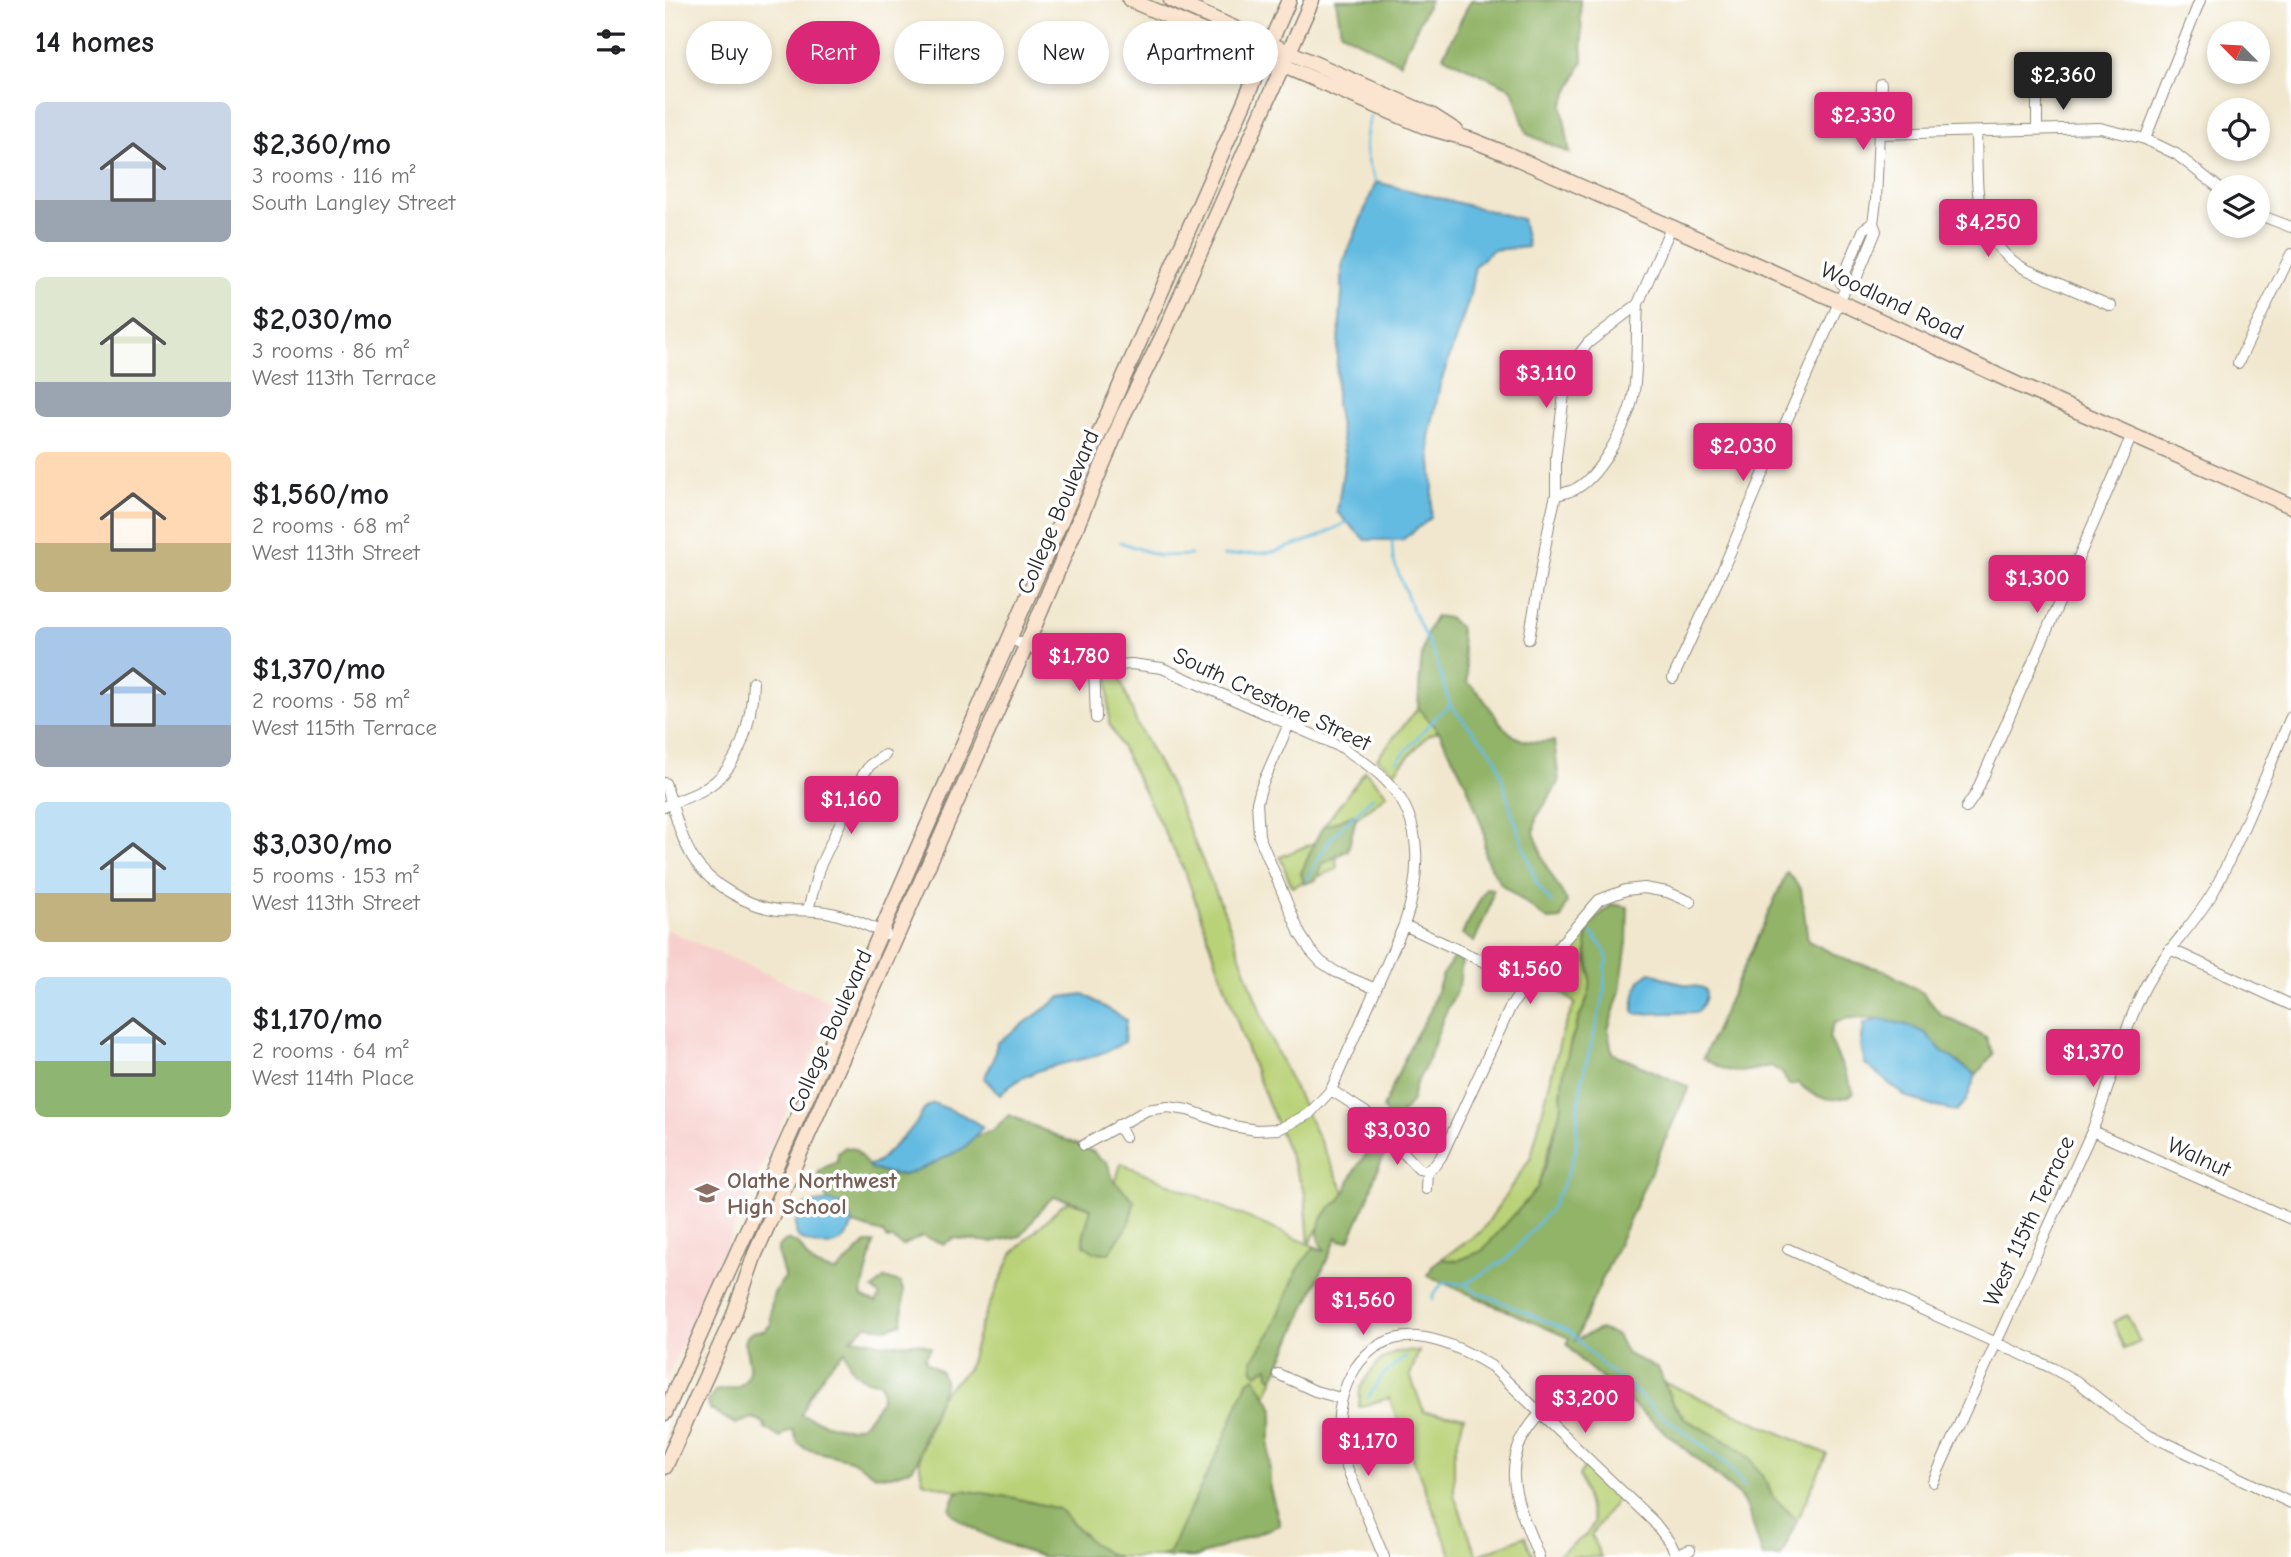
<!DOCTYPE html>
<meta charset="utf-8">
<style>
body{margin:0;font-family:"Comic Neue",sans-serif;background:#f6f6f6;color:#202124;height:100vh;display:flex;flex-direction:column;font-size:26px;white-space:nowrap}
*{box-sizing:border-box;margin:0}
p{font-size:23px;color:#757577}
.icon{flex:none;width:38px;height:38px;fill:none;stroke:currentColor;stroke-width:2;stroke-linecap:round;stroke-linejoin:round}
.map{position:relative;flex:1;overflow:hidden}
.side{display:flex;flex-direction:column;background:#fff;width:665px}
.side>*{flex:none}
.hud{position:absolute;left:21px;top:21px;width:665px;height:63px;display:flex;gap:14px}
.needle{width:46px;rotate:294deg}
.fabs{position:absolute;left:1542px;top:21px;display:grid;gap:14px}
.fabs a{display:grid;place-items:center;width:63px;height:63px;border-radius:50%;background:#fff;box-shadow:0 4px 10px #0003;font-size:35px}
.price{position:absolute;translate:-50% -60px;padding:0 16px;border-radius:7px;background:#db2777;color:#fff;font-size:23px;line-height:46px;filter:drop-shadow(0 2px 4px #0008)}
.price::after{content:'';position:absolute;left:50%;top:42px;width:21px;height:16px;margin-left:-10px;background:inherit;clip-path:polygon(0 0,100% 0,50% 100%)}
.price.on{background:#222;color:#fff}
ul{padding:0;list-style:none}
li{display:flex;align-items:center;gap:21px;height:175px;padding:0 35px}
li span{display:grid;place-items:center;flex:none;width:196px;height:140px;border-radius:10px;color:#555}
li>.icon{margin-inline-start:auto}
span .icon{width:84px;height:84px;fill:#fffc;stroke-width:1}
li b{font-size:30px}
h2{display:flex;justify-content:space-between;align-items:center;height:84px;padding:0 35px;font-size:30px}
.tag{padding:0 24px;border-radius:32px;background:#fff;box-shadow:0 4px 10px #0003;font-size:24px;line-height:63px}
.tag.on{background:#db2777;color:#fff}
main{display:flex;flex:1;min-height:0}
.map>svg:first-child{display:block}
.built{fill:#f7d0cd}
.green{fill:#b9d277;stroke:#727e51;stroke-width:2}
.forest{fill:#92b468;stroke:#5e704a;stroke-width:2;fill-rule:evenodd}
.water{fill:#64bbe1;stroke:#487386;stroke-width:2}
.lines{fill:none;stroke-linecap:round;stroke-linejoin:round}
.stream{stroke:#64bbe1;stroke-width:2.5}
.street-casing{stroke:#8e897c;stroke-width:12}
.secondary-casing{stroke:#8e897c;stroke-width:17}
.street{stroke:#fff;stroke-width:10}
.secondary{stroke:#fce5d0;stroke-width:14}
.labels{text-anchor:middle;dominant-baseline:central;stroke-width:7;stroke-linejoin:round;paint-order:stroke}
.street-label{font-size:23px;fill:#2b2b2b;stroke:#fff}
.education-label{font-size:23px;font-weight:bold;fill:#785e54;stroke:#fff;text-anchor:start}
</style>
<main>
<section class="side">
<h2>14 homes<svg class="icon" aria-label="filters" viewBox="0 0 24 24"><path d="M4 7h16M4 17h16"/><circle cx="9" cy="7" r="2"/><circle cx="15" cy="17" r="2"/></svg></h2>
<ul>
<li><span style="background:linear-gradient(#c9d6e8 70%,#9aa5b1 0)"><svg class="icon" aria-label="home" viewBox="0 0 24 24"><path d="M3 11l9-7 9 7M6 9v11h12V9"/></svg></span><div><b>$2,360/mo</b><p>3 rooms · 116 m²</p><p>South Langley Street</p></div></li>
<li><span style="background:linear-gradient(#dfe7d0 75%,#9aa5b1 0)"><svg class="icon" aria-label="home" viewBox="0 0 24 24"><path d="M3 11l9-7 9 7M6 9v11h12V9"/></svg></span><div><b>$2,030/mo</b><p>3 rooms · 86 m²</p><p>West 113th Terrace</p></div></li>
<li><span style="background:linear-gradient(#ffd9b3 65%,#c2b280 0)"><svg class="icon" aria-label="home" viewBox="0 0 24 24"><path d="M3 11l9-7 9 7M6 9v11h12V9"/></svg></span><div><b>$1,560/mo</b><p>2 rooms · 68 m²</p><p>West 113th Street</p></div></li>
<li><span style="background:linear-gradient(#a9c7e8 70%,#9aa5b1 0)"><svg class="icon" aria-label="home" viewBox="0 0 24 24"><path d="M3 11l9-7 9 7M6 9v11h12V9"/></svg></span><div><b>$1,370/mo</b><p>2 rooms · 58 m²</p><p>West 115th Terrace</p></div></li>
<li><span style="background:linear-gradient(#bfe0f5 65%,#c2b280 0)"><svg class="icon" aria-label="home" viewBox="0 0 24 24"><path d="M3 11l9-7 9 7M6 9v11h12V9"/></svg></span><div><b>$3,030/mo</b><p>5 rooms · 153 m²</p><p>West 113th Street</p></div></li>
<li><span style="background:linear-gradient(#bfe0f5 60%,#8fb573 0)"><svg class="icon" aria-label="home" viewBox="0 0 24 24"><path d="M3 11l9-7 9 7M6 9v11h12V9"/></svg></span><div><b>$1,170/mo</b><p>2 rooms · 64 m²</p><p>West 114th Place</p></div></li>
</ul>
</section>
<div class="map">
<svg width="1626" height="1557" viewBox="0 0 1626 1557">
<rect width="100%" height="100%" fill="#fff"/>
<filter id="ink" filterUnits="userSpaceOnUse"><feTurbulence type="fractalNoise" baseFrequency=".0143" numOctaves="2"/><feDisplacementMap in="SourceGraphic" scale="14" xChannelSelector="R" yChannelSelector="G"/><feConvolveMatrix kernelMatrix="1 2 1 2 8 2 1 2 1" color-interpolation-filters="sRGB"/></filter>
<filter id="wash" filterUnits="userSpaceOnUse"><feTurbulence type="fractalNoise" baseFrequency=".00686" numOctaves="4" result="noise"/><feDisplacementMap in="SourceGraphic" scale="28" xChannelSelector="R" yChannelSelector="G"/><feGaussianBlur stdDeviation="1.57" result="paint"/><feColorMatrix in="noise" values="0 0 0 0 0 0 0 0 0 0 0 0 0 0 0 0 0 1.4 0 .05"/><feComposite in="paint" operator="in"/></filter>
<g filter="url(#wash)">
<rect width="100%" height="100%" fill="#f1e7ce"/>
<path class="built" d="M0,929L170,1004L0,1381Z"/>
<path class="green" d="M443,672H453L472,724L507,789L561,916L603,1033L681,1195L659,1227L653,1228L644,1244L665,1253L535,1543L507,1557H449L427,1548L386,1515L258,1482L255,1467V1453L275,1396L303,1369L316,1324L347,1254L398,1204L406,1202L432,1210L450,1184L456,1163L644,1244L640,1193L585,1058L521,874L444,723Z
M753,708L774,731L763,735L729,772L712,758Z
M700,771L722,794L690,819L671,856L672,869L627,887L615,857L651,842L658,827Z
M925,925L921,959L926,979L925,990L906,1040L896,1092L897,1104L872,1189L817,1251L792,1261L776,1259L817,1231L866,1157L897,1033L910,1003L881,981Z
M1462,1315L1475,1342L1459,1349L1448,1322Z
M754,1351L745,1375L759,1412L799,1417L789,1455V1495L812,1556L860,1536L868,1557H787L724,1398L694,1407L695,1389L703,1375L715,1361L730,1352Z
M999,1382L1162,1454L1132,1520L1107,1496L1102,1483L1020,1419L1007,1402Z
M922,1465L954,1497L926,1535L936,1557H890L921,1535L929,1523L914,1475Z"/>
<path class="forest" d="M671,0H765L735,63L676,32Z
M806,0H915L918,61L897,106L905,153L862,134L847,89L778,56Z
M771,616L783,618L794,626L801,666L802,683C827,698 833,739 867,742C874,743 882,741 889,741L894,782L871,818L869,832L880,864L902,901L896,919L883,920L836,884L820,857L819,831L800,781L775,733L753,708C755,679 754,640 771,616Z
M688,814L691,818L683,850L657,864L651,880L639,884L636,873C643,859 650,838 658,827Z
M1122,872L1136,889L1143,941L1181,960L1219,970L1258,993L1275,1014L1321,1037L1328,1054L1311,1075L1277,1051L1260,1033L1214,1019L1183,1018L1169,1023L1164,1037L1189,1093C1172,1105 1147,1098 1134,1083L1124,1085L1117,1073L1106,1066C1073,1073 1068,1077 1038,1058Z
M821,888L828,889L825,906L809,942L797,934Z
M947,904L963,907L962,942L955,991L943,1030L947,1053L1024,1087L910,1340L935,1329L952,1335L962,1354L993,1368L1007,1402L1020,1419L1068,1445L1084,1457L1102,1483L1107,1496L1132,1520L1116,1557H1098L1083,1510L1074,1495L915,1360L902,1344L904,1338L763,1276L768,1265L776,1259L792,1261L817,1251L872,1189L883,1158L897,1104C894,1076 905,1045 914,1018C918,1008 924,999 925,988C928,968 916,947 924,928C928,919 940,911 947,904Z
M789,957L797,961L794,986L779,1016L763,1061L750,1086L747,1101L733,1118L724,1117L718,1108L746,1044L765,1011L778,974Z
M344,1115L429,1152L433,1158L442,1162L448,1180L469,1200L465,1222L444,1253L429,1252L419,1245L418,1238L426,1208C421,1205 396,1198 389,1197L382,1202L356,1236L326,1242L289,1238L279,1244L257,1236L237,1246L228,1239H222L218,1233L188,1224L180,1207L164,1201L153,1188C151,1168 156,1169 172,1162L173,1153L180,1147L190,1149L205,1168L216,1172L239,1175L265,1165L298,1148L309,1137L328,1130Z
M714,1138L721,1150L710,1176L703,1199L684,1240L675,1241L672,1237L608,1379L604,1375L603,1367L592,1374L588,1370L587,1361L607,1330L632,1271L649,1247L661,1251C647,1239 653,1221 665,1208C668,1205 671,1204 674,1201C682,1192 685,1177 692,1167C699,1157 705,1151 709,1139Z
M121,1240C142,1243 133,1250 145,1261C152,1268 162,1269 171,1272L201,1243H209L196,1296L211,1303L215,1296L208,1289L220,1278L235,1283L239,1291L237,1323L224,1328L201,1326L186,1339C197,1337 207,1342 220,1344C235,1346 252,1338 266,1348L260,1357L261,1362L276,1372L280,1384L258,1438L253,1460L247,1469L226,1476L211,1475L186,1460L141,1449L133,1443L128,1430L121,1432L115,1438L100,1428L99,1423L88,1418L70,1424L45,1409L43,1402L50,1391C57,1389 68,1389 74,1386C91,1377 82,1354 79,1342C84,1332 88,1330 99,1331L106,1324C105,1305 106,1291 120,1278L113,1255V1247ZM180,1351C184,1370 194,1382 216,1382C219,1395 217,1401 208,1412C205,1416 201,1422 196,1425C179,1434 153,1420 136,1415C145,1392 161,1367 180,1351Z
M590,1377L609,1409L604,1442L605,1489L615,1525L532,1557H491L503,1554L558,1442L582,1382Z
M298,1490L350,1498L394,1509L426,1542L442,1553L454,1557C430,1557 405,1557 382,1557C363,1555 291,1526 285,1509L291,1493Z"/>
<path class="water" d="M711,182L857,219L863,247L827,250L810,266L804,299L775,385L764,437L768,486L766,518L737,540H700L672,512L680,459L671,403L672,356L677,295V266Z
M986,972C997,977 1007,982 1018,984C1026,987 1033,985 1040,989C1043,997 1038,1006 1032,1012L970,1014L968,1011C969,997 971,977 986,972Z
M419,994L461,1020L459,1042C417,1069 372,1057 335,1095L319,1078L328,1061L332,1043L396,997Z
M1214,1019L1242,1025L1260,1033L1277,1051L1311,1075L1301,1101L1291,1111L1266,1106L1240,1096L1200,1064L1196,1046L1199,1024Z
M268,1103L296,1114L318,1127L299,1148L265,1165L239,1175L216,1172L205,1168L204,1165L212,1163L250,1125L260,1108Z
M164,1201L180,1206L188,1224C186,1228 183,1235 179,1239C166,1251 145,1246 132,1236L130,1224L140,1205Z"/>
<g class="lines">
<path class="stream" d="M706,115C697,142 700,157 711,182
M727,540L728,559L748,611L770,656L785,705L831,757L845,807L871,882L886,903
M455,542L494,556L526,555
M558,556L610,552L653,537L682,522
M732,761L771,717L785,705
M641,880L665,839L708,797
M927,933L940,951L943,962L940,966L939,995L917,1079L913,1110L911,1149L902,1175L886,1208L842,1259L800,1284L808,1290L904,1331L941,1369L963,1384L987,1408L1062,1464L1080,1487
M768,1300V1294L779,1282L799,1284
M703,1398L718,1375L741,1356"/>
</g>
</g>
<g filter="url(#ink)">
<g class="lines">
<g class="street-casing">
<path id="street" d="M1372,129V95L1382,63
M1311,133C1313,187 1305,238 1360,269L1446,306
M1215,134L1435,128L1480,139L1511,154L1554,188
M1480,139L1535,0
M1592,214L1626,227
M1180,289L1188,286L1211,231L1208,223L1211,201L1216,84
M1573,363L1626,254
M891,495C898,493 906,492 912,488C937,474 965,419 969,391C973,363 971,333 973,304
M344,638L406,666L418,668L466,664L497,668L678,748C695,759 712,770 725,785C760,823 755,880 739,925L828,966L858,988
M864,639L885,520L891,495V457L901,379L909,361L923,343L973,304L1006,227
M429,667L431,718
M1008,678L1058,569L1105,458L1180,289L1176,282L1199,229L1208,223
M624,724L597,785L592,802L594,836L635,934L645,950L656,962L671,972L711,989
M0,783C9,808 14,835 28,858C44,884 82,906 113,910C130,911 149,909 166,913C186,917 203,926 221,934
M0,806C13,800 29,796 41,788C76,767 87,720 88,682
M1301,808L1311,793L1467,435
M143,910L154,868L198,775L205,765L220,755
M1505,949L1626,1005
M666,1090L700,1112L754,1169L762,1171
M453,1125L460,1137
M1427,1131L1626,1219
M419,1145L482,1110L503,1107L523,1110L568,1126L591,1130L614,1129L644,1114L666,1090L739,925
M762,1171L770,1165L776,1157L846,1006L864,981L934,900L961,890L979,888L1002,892L1026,902
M761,1189L762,1171
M1123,1249L1387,1368L1411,1381L1458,1418L1485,1435L1626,1503
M613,1374L650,1391L675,1398
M1268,1482L1427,1131C1446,1085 1456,1036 1478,991C1497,953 1531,924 1551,887C1579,832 1601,773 1626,717
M1011,1555L1025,1550
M719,1557C709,1534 700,1511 690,1487C684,1471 675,1455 674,1437C669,1390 697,1333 752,1337C777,1339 805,1353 826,1366L989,1522L1006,1544L1012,1557
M874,1557C853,1504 829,1461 876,1413"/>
</g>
<g class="secondary-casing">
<path id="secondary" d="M465,0L761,127L807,140L842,154L1175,302L1358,387L1626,506
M506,0L766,115L791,131
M0,1413L215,934L624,0
M0,1467L68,1317L90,1254L361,646L459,414L501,329L647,0"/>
</g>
<use href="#street" class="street"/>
<use href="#secondary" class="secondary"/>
</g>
</g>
<defs>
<g id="school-bare" transform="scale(1.89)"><path d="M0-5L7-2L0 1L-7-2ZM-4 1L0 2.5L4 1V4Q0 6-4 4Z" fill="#8d6e63" stroke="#fff" stroke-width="2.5" paint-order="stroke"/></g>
</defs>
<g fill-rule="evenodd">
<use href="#school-bare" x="42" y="1193"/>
</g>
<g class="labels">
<g class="street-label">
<text transform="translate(1227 301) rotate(25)">Woodland Road</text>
<text transform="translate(393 512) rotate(-67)">College Boulevard</text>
<text transform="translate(607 699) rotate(25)">South Crestone Street</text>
<text transform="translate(165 1031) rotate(-66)">College Boulevard</text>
<text transform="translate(1534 1157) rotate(24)">Walnut</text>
<text transform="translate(1364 1221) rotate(-65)">West 115th Terrace</text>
</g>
<g class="education-label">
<text x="62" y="1180">Olathe Northwest<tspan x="62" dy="26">High School</tspan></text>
</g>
</g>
</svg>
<div class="fabs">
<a><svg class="needle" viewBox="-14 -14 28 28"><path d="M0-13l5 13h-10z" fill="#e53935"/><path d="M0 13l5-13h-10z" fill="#757577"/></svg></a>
<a><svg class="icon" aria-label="locate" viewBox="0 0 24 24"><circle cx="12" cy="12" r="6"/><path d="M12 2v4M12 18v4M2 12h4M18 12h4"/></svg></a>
<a><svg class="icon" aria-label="layers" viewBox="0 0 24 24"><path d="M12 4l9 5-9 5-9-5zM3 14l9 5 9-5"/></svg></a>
</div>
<b class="price on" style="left:1398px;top:112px">$2,360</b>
<b class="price" style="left:1198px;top:152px">$2,330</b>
<b class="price" style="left:1323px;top:259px">$4,250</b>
<b class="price" style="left:881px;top:410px">$3,110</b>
<b class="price" style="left:1078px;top:483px">$2,030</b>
<b class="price" style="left:1372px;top:615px">$1,300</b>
<b class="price" style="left:414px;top:693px">$1,780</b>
<b class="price" style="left:186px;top:836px">$1,160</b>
<b class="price" style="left:865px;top:1006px">$1,560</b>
<b class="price" style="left:1428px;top:1089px">$1,370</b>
<b class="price" style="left:732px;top:1167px">$3,030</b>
<b class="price" style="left:698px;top:1337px">$1,560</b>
<b class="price" style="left:920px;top:1435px">$3,200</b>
<b class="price" style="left:703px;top:1478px">$1,170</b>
<div class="hud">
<a class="tag">Buy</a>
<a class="tag on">Rent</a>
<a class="tag">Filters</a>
<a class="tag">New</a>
<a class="tag">Apartment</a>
</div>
</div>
</main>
